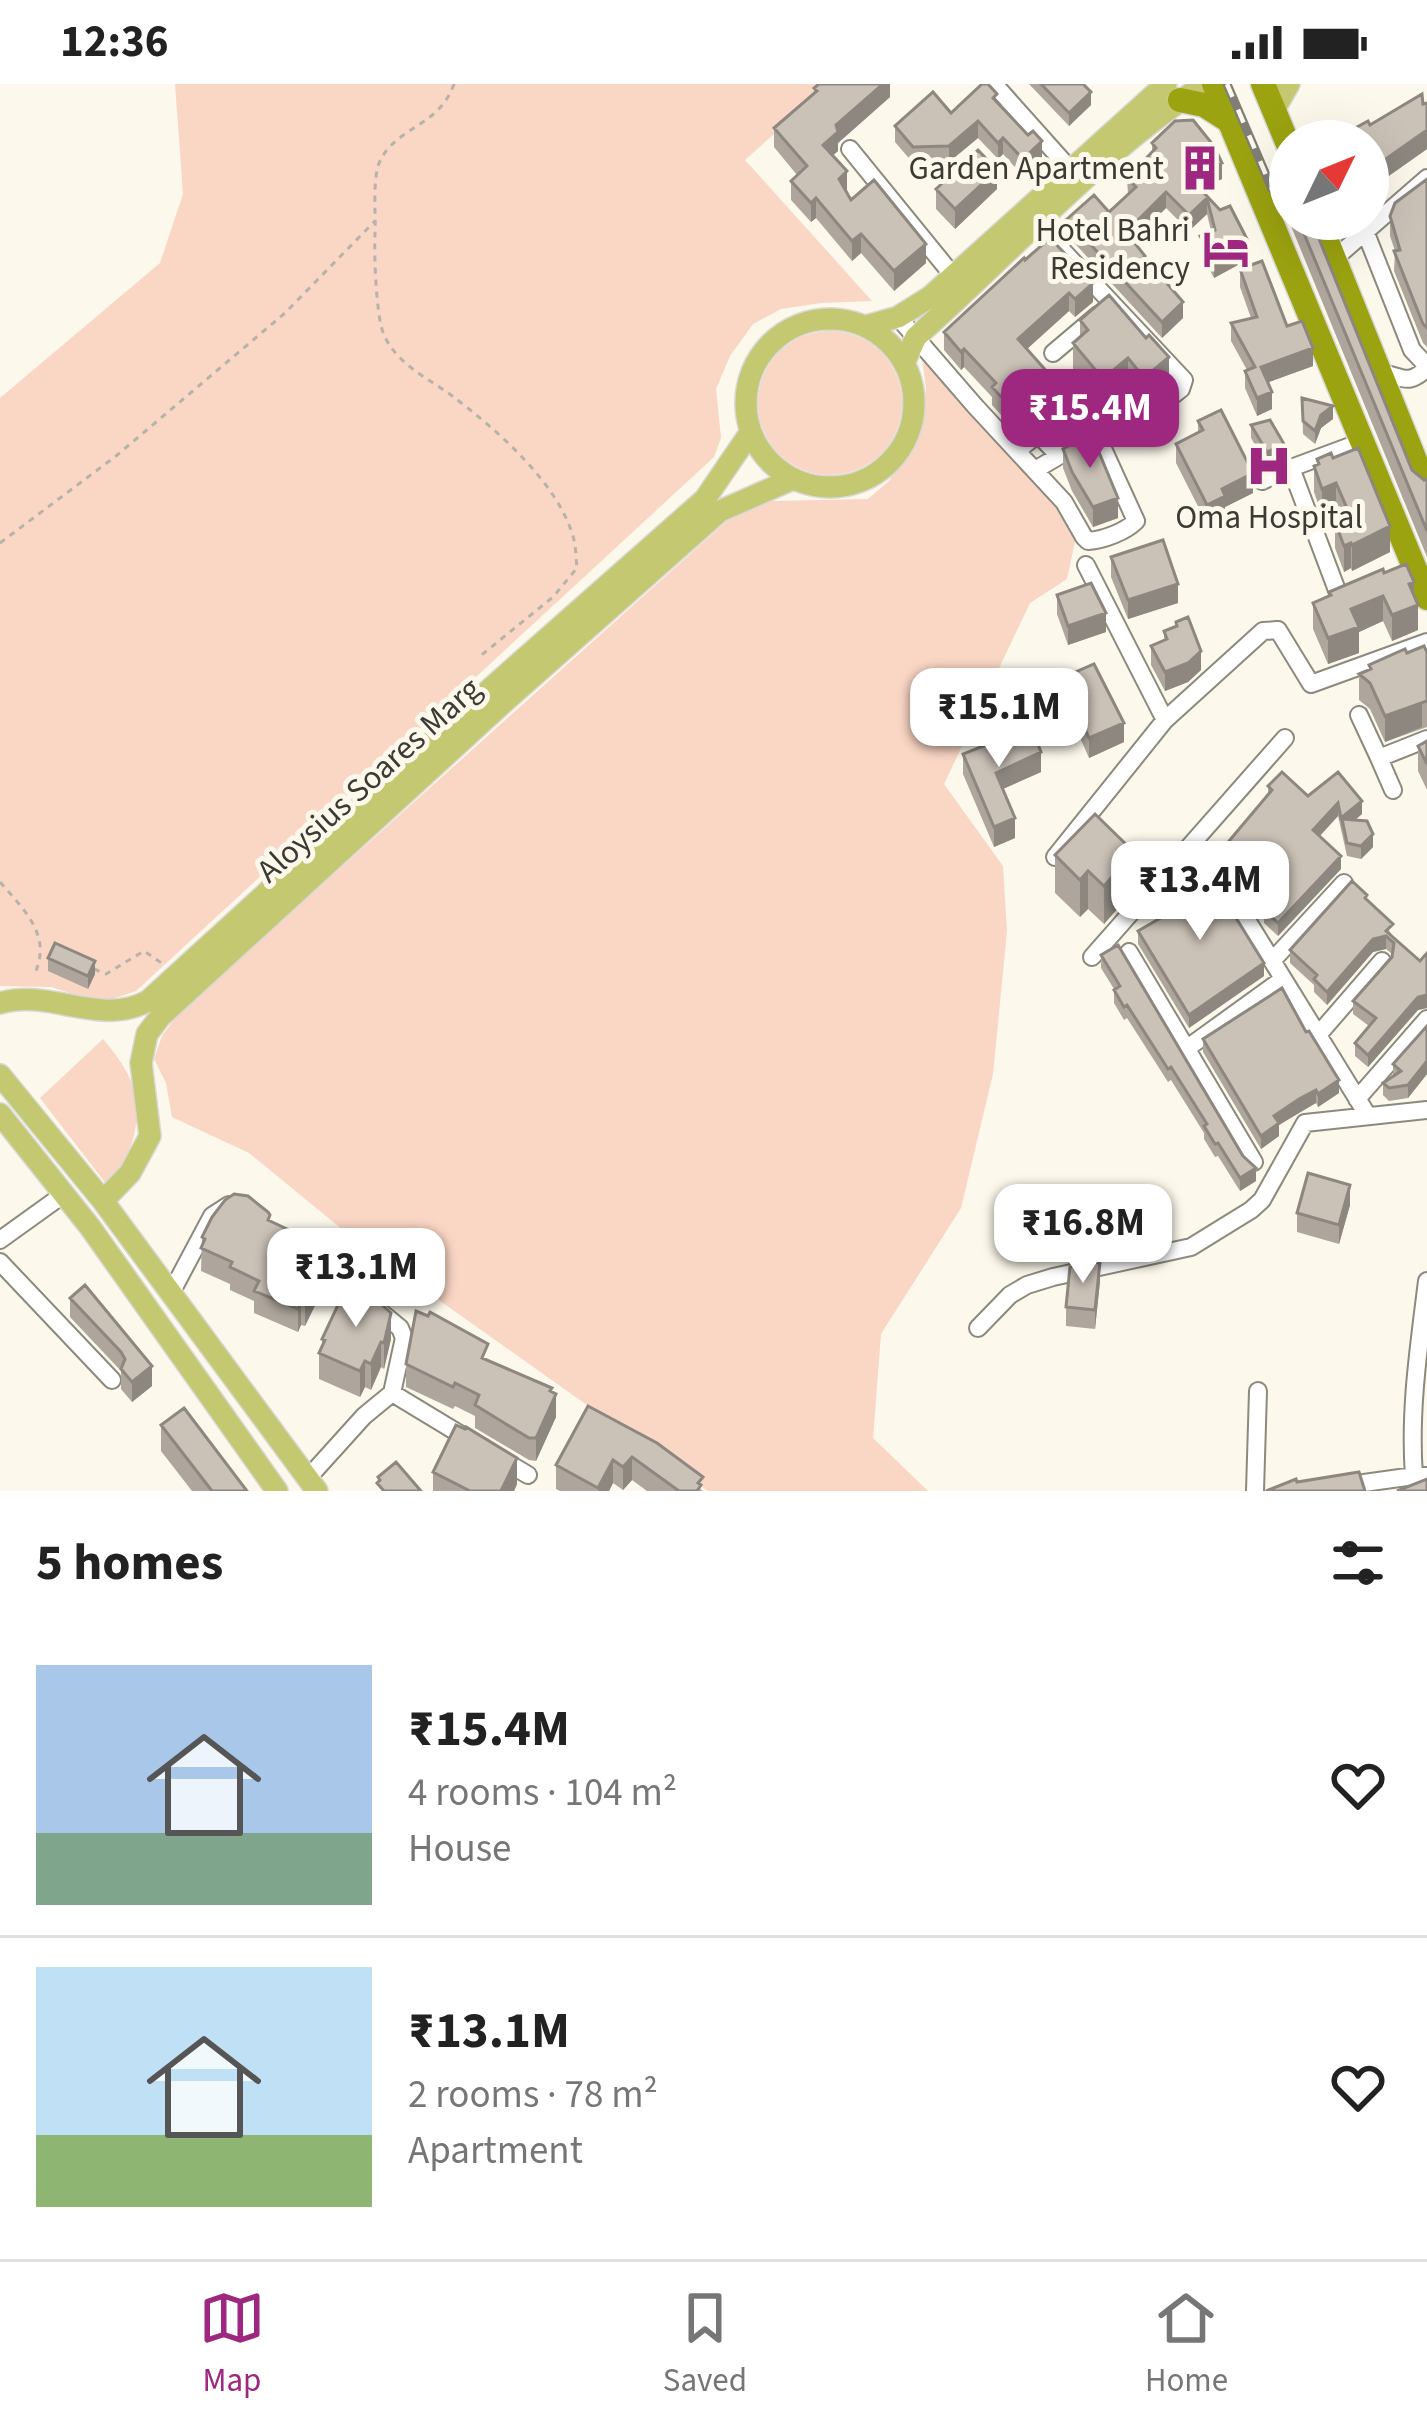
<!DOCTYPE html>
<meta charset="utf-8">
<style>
body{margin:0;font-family:"Source Sans 3",sans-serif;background:#f6f6f6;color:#222;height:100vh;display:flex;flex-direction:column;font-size:45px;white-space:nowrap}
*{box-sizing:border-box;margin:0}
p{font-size:39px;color:#767676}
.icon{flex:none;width:66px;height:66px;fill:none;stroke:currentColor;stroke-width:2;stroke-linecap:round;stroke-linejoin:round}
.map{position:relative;height:1407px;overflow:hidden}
.drawer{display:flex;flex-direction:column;background:#fff;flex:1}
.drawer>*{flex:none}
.needle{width:78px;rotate:47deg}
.controls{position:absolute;left:1269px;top:36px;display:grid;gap:24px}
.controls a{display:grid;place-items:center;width:120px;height:120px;border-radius:50%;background:#fff;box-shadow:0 12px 48px #0002;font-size:60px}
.price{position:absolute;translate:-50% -102px;padding:0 27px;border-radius:24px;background:#fff;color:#222;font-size:39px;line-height:78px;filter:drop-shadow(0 3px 6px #0008)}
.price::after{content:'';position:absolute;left:50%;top:72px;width:36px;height:27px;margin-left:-18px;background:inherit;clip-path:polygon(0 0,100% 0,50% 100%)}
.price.active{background:#9e2780;color:#fff}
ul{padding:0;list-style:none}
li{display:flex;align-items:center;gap:36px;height:300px;padding:0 36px}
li+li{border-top:3px solid #e0e0e0}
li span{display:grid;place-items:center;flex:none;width:336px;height:240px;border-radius:0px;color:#555}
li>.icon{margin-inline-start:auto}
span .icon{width:144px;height:144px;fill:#fffc;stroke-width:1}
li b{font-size:51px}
h2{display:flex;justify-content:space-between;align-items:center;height:144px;padding:0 36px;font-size:51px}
.status{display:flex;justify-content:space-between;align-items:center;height:84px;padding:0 60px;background:#fff;direction:ltr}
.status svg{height:33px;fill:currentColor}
.tab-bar{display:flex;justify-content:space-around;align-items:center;height:168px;border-top:3px solid #e0e0e0;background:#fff;font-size:33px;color:#767676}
.tab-bar a{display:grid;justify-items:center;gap:6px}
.tab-bar .active{color:#9e2780}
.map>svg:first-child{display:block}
.green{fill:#fad6c5}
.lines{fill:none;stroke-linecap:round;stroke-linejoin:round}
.minor-casing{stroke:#8c897d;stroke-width:20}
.major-casing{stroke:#d8d8d7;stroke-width:24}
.highway-casing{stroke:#d8d8d7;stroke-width:27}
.path{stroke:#b6b3a9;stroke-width:3;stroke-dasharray:6 6;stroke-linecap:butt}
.minor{stroke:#fff;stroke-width:16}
.major{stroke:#c4c870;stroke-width:21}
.highway{stroke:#9ca310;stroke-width:24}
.rail-casing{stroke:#807e76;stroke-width:9}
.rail{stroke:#fcf8eb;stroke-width:4.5;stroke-dasharray:14;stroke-linecap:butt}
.wall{fill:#aea69d}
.shaded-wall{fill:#8d8780}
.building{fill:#cac1b7;stroke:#8d8780;stroke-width:3}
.labels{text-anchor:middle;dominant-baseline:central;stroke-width:10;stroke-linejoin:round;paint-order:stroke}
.poi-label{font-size:33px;fill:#3b3a35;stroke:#fcf8eb;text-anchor:end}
.street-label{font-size:33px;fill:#3b3a35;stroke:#fcf8eb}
</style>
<div class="status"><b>12:36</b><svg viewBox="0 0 49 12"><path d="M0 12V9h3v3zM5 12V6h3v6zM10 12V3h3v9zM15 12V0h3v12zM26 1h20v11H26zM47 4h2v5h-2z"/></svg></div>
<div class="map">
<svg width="1427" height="1407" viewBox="0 0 1427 1407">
<rect width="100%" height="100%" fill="#fcf8eb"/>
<path class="green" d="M175,0H830L745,76L872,217L821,219L781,225L753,240L730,272L716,305L721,354L714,373L136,907L101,919L51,903L0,902V314L160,179L183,110Z
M758 319a72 72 0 1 1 144 0a72 72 0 1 1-144 0Z
M922,273L1050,415L1076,453L1067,495L1030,519L944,700L1003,782L1007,847L993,990L961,1124L881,1250L873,1354L928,1407H708L360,1160L249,1069L172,1033L166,999L154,975L162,952L179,929L727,437L771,417L868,415L889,397L921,348L926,305Z
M103,955C113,967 124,981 130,995C145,1033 133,1073 107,1101L40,1014Z"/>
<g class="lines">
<g class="minor-casing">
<path id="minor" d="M994,0L1077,93
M850,65L959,199
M1032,134L1184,296L1181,305L1157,324
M1365,147L1412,266L1427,282
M1334,175L1427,94
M898,233L975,322L1064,418L1084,453L1088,457C1103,456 1125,448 1136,437L1099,356H1086L1035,386
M1053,269L1098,231
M1381,289C1403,292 1407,303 1427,284
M1017,367L1038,350L1059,372
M1291,384L1361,358
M1262,397L1291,384L1338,509
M1086,481L1165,636
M1359,631L1379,674L1427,655
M1379,674L1393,706
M1055,773L1165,636L1263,547L1278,546L1311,600L1427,558
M1216,786L1368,1032
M1129,868L1254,1078
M1092,873L1285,654
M1272,877L1344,799
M1318,951L1382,877
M1186,965L1283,895
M1357,1015L1427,935
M0,1156L64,1110
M309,1169L400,1244L404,1254L392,1309
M0,1178L112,1296
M1427,1197C1419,1262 1409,1327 1414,1392H1427
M171,1209L212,1132L229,1121
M978,1244L1010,1211L1027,1201L1053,1193L1191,1163L1251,1126L1262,1116L1305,1039L1427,1026
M501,1375L528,1391
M308,1394L364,1332L392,1309L468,1355
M1255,1407L1258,1307
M1307,1407L1414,1392"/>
</g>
<g class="major-casing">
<path id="major" d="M1274,26L1289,0
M746 319a84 84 0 1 1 168 0a84 84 0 1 1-168 0Z
M866,242L898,233L930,213L1166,0
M904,279L916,253C1011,169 1098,70 1205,0
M0,919C50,904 99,943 148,917L490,605L705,415L750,349
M0,991L103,1117L317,1407
M0,1030L90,1143L277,1407
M103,1117L130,1089L150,1052L141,979L147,950L160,933L503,619L720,427L793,395"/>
</g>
<g class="highway-casing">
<path id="highway" d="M1214,0L1427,514
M1263,0L1290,65
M1180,16L1204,21L1229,37
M1318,135L1427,406"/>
</g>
<path class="path" d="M454,0C439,43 397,42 380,77C372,93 376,132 375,150C374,171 376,233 384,251C397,280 426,293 451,311C496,345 560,400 574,456C576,465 576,475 577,484L553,513L479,573
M0,459L116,372L285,229L375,137
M0,798C24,826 52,851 35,889
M94,885L106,890L144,867L163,880"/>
<use href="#minor" class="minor"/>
<use href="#major" class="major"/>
<use href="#highway" class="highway"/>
<g class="rail-casing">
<path id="rail" d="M1227,0L1272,105"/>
</g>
<use href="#rail" class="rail"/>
</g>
<path class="wall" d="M890,0V13L838,59V67L833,71L851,116L926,179L894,207L861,169L852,177L816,134L811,138L791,116V97L797,91L774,63V44L814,9V4Z
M1029,0H1083L1091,21L1069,42Z
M997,19L1042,73L1023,92L1003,70L998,75L978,54L949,78L913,79L895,58V42Z
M1427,19V65L1373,103L1368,96V57H1348V48Z
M1152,59L1222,95L1200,104L1249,175L1214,194L1200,168V152L1211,147L1207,130L1189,147L1166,124L1133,157L1183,234L1162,254L1067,151V135L1109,128L1128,110L1127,94L1152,68Z
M1290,71V135H1311L1412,386L1424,396L1427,395V473L1275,103V78Z
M1427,95V263L1423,259L1394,187L1395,167L1390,152V132Z
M936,105H997L955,145L936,125Z
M1024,174L1093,218L1075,233L1069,227L1027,265L1073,336L1056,351L1046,340L1037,337L1018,350L992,321V313L964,283L961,286L944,266V248Z
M1240,185L1287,242L1313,282L1268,298L1272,325L1257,332L1245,304V287L1247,286L1231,257V239L1251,234L1240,203Z
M1080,236L1169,298L1144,320L1128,300L1103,321L1073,285V259L1080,253Z
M1302,314L1333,335L1321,344L1315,360L1303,350Z
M1198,337L1253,409L1225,423V431L1207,440L1176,379V360L1198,349Z
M1251,341L1284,373L1267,381L1251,354Z
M1063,365L1118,434L1093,443L1072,407L1063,384Z
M1317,375L1390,468L1352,487L1351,484L1344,488L1335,464V438L1341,435L1336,425L1322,431L1314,408V382L1317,381Z
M1111,473L1178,519L1128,535L1111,493Z
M1384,489L1414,512L1418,546L1392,557L1383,537L1359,548V569L1328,580L1313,545V519L1329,512V508Z
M1057,511L1106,548L1068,561L1057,530Z
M1176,538L1201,586L1188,598L1165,607L1151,581V562L1164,556V547L1176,542Z
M1427,568V643L1385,658L1370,625L1359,616V590L1369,586V581L1407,569Z
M1062,594L1124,658L1089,674L1062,613Z
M1427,657V706L1418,687V662Z
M963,670L1041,688L1003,705L1015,754L994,763L963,690Z
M1268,702L1308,712L1362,730L1355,736L1373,763L1361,775L1347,772L1338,732L1320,752L1341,785L1278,852L1264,839V835L1243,805V795L1224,776V763L1268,711Z
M1055,771L1134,806L1104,840L1088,825L1080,833L1055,809Z
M1179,788L1220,816L1264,892L1189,944L1138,860V847L1161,833V826L1185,813L1179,801Z
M1367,817L1393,852L1420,877L1427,869V924L1418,926L1368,983L1355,972V959L1369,942L1353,930V917L1392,870L1386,865L1373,868L1327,921L1314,908V901L1290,879V866Z
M1101,871L1256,1097L1240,1107L1218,1072L1215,1073L1204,1055V1049L1171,996L1168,998L1127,934L1124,936L1114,919V905L1101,884Z
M48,874L95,890L88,905L48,887Z
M1427,942V990L1408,1014L1389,1017L1383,1011V999L1393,992V980Z
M1203,955L1339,1009L1318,1023L1316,1019L1299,1028L1279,1041V1052L1261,1065L1203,968Z
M1350,1121L1339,1160L1297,1148V1129Z
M270,1137L326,1199L305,1242L301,1241L298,1248L254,1229V1217L230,1206V1200L201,1187L202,1153Z
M1100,1197L1095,1245L1066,1242V1223Z
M70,1214L152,1302L132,1318L121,1305V1287L70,1233Z
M322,1255H391L384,1285L381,1283L371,1306L365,1303L360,1313L319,1295V1269L322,1263Z
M488,1277L552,1308L556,1333L536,1377L529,1376L475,1344V1332L455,1322L453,1325L406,1303V1280Z
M588,1322L703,1407H647L632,1396L623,1406L613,1399L609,1407H560L556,1405V1381Z
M161,1341L247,1407H192L161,1367Z
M433,1388L517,1400L514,1407H433Z"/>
<path class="shaded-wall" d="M883,0H890V13L838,59V67L823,80V61L836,41Z
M1091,8V21L1069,42V29Z
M978,37V54L949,78V62Z
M1427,46V65L1373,103V84Z
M1003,54V70L998,75V59Z
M1042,57V73L1023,92V75Z
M1222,79V95L1189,109V93Z
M997,86V105L955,145V125Z
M847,87V106L839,114V95Z
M1166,108V124L1126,164V148Z
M816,114V134L811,138V119Z
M1207,114V130L1189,147V131Z
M861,150V169L852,177V157Z
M1249,159V175L1214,194V178Z
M926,160V179L894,207V187Z
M1093,199V218L1075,233V215Z
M1069,209V227L1018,273V255Z
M1183,218V234L1162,254V238Z
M1313,264V282L1261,301V283Z
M964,265V283L961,286V268Z
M1169,273V298L1144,320V294Z
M1128,274V300L1103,321V295Z
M1272,308V325L1257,332V314Z
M1073,317V336L1056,351V332Z
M1037,319V337L1018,350V331Z
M1333,322V335L1321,344L1315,360V347L1321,331Z
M1284,360V373L1267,381V368Z
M1253,389V409L1225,423V431L1207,440V421L1222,405Z
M1336,399V425L1322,431V405Z
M1118,414V434L1093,443V423Z
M1390,442V468L1352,487V461Z
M1351,459V484L1344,488V462Z
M1414,498V522L1418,521V546L1392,557V531L1409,500Z
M1178,500V519L1128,535V516Z
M1383,512V537L1359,548V569L1328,580V554L1351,525Z
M1106,529V548L1068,561V542Z
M1201,567V586L1188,598L1165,607V588Z
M1422,617V643L1385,658V632Z
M1124,639V658L1089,674V654Z
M1041,668V688L996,708V689Z
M1362,717V730L1344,745L1342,735L1341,748V734Z
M1338,719V732L1313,759V746Z
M1015,734V754L994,763V743Z
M1373,750V763L1361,775V762Z
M1134,768V806L1104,840V802Z
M1341,772V785L1278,852V839Z
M1088,787V825L1080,833V796Z
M1386,852V865L1373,868L1327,921V908L1373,855Z
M95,877V890L88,905V892Z
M1264,879V892L1189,944V931Z
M1427,911V924L1418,926L1368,983V971L1418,913Z
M1427,977V990L1408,1014V1001Z
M1339,996V1009L1318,1023V1010Z
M1316,1006V1019L1279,1041V1052L1261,1065V1052L1274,1032L1299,1015Z
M1256,1084V1097L1240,1107V1094Z
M1350,1101V1121L1339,1160V1141Z
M326,1176V1199L305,1242V1220Z
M1100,1178V1197L1095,1245V1226Z
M301,1218V1241L298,1248V1225Z
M391,1229V1255L384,1285V1259Z
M381,1258V1283L371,1306V1280Z
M365,1277V1303L360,1313V1287Z
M152,1282V1302L132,1318V1298Z
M552,1304V1321L556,1310V1333L536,1377V1354Z
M632,1373V1396L623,1406V1383Z
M517,1374V1400L514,1407H501Z
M613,1376V1399L609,1407H598Z"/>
<path class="building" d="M819,0H883L836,41L838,48L823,61L847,87L839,95L851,116L874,96L926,160L894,187L861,150L852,157L816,114L811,119L791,97L807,82L774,44L817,7L814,4Z
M982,0H988L997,10L993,14L1028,51L1033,47L1042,57L1023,75L1003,54L998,59L978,37L949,62L913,63L895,42L933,8L951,29Z
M1041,0H1083L1091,8L1069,29Z
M1422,10L1423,20L1427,19V46L1373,84L1368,77V57H1354L1348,48L1368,37L1370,41Z
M1193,36L1214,62L1222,79L1189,93L1220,126L1230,122L1249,159L1214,178L1200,152L1215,146L1207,114L1189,131L1166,108L1126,148L1145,172L1136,181L1147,176L1183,218L1162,238L1067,135L1094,111L1109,128L1136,103L1127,94L1156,64L1152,59L1175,37Z
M978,66L997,86L955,125L936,105Z
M1290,71V115L1275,78Z
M1427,95V244L1423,240L1394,167L1400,166L1390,132L1395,119Z
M1298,135H1311L1412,386L1424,396L1427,395V447Z
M1050,154L1093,199L1075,215L1069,209L1018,255L1073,317L1056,332L1046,322L1037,319L1018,331L992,303L996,299L964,265L961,268L944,248L1024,174L1025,176Z
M1262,177L1287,242L1302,237L1313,264L1261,283L1272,308L1257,314L1245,287L1255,283L1231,239L1257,233L1240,185Z
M1109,211L1146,254L1149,251L1169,273L1144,294L1128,274L1103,295L1073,259L1088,246L1080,236Z
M1302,314L1333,322L1321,331L1315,347L1303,337Z
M1221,326L1253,389L1222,405L1225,412L1207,421L1176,360L1203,346L1198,337Z
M1270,336L1284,360L1267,368L1251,341Z
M1091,349L1118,414L1093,423L1072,388L1063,365Z
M1358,364L1390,442L1352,461L1351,459L1344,462L1335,438L1350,431L1336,399L1322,405L1314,382L1319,380L1317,375L1331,369L1333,374Z
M1163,456L1178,500L1128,516L1111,473Z
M1406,480L1414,498L1409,500L1418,521L1392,531L1383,512L1351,525L1359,543L1328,554L1313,519L1331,511L1329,508L1383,485L1384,489Z
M1091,499L1106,529L1068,542L1057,511Z
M1188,533L1201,567L1188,579L1165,588L1151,562L1167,555L1164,547L1177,542L1176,538Z
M1424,562L1427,568V617L1385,632L1370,599L1359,590L1371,585L1369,581L1405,565L1407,569Z
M1094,580L1124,639L1089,654L1062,594Z
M1031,643L1041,668L996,689L1015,734L994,743L963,670Z
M1427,657V680L1418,662Z
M1282,688L1308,712L1338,688L1362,717L1341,734L1338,719L1313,746L1341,772L1278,839L1264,826L1265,824L1243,792L1247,787L1224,763L1272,706L1268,702Z
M1095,730L1134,768L1104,802L1088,787L1080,796L1055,771Z
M1342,735L1367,737L1373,750L1361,762L1347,759Z
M1201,777L1220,816L1223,813L1264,879L1189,931L1138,847L1164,832L1161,826L1190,810L1179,788Z
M1352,797L1367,811L1365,814L1393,840L1386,847L1420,877L1427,869V911L1418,913L1368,971L1355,959L1376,934L1353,917L1392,873L1394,859L1386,852L1373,855L1327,908L1314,895L1317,891L1290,866Z
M55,859L95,877L88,892L48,874Z
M1118,861L1243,1072L1256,1084L1240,1094L1218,1059L1215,1060L1204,1042L1207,1040L1171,983L1168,985L1127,921L1124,923L1114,906L1120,902L1101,871Z
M1282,904L1306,948L1309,947L1339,996L1318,1010L1316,1006L1299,1015L1274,1032L1279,1039L1261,1052L1203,955Z
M1427,942V977L1408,1001L1389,1004L1383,999L1401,987L1393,980Z
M1308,1089L1350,1101L1339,1141L1297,1129Z
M234,1110L248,1112L268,1128L270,1131L268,1136L289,1146L326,1176L305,1220L301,1218L298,1225L254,1207L259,1197L230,1183L232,1178L201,1164L205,1155L202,1153L212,1133L225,1116Z
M1100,1178L1095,1226L1066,1223L1070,1183Z
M85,1201L152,1282L132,1298L121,1285L125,1275L121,1268L70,1214Z
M350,1202L372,1212L391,1229L384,1259L381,1258L371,1280L365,1277L360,1287L319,1269L325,1256L322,1255L344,1208L346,1209Z
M416,1227L428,1232L430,1228L488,1260L482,1274L552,1304L550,1307L556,1310L536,1354H529L475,1321L479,1311L455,1299L453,1303L406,1280Z
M588,1322L657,1359L703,1393L698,1399L701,1401L697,1407H679L632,1373L623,1383L613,1376L598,1404L556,1381Z
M184,1324L247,1407H212L161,1341Z
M456,1341L465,1345L466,1343L517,1374L501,1407H470L433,1388Z
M396,1378L421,1407H384L377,1399L380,1396L378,1393Z
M1359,1388L1365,1407H1266L1296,1395L1297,1398Z
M1427,1395V1407H1397Z"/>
<defs>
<g id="building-bare" transform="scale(3.6)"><path d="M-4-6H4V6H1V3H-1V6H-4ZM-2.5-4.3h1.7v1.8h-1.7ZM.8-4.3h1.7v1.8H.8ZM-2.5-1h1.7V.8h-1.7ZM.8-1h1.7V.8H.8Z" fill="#9e2780" stroke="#fcf8eb" stroke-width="2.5" paint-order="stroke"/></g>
<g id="hotel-bare" transform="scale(3.6)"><path d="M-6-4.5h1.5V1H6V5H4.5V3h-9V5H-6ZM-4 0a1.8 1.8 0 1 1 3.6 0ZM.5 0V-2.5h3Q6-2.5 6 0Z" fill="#9e2780" stroke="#fcf8eb" stroke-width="2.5" paint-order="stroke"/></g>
<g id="hospital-bare" transform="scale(3.6)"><path d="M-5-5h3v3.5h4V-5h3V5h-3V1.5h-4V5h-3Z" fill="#9e2780" stroke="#fcf8eb" stroke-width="2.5" paint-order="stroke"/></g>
</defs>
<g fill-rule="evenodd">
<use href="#building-bare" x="1200" y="84"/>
<use href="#hotel-bare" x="1226" y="165"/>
<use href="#hospital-bare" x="1269" y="382"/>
</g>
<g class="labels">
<g class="poi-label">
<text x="1164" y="84">Garden Apartment</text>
<text x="1190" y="146">Hotel Bahri<tspan x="1190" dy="38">Residency</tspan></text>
<text x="1269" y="433" text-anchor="middle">Oma Hospital</text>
</g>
<g class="street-label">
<text transform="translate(369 696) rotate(-42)">Aloysius Soares Marg</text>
</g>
</g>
</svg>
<div class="controls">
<a><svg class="needle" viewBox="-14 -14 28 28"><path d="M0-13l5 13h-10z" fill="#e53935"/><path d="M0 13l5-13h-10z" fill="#767676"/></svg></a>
</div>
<b class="price active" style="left:1090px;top:387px">₹15.4M</b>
<b class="price" style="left:999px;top:686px">₹15.1M</b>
<b class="price" style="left:1200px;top:859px">₹13.4M</b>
<b class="price" style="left:1083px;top:1202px">₹16.8M</b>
<b class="price" style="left:356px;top:1246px">₹13.1M</b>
</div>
<section class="drawer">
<h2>5 homes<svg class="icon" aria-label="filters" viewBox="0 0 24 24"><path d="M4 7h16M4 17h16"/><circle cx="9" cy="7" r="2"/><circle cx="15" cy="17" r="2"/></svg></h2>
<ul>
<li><span style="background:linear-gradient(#a9c7e8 70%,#7fa58c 0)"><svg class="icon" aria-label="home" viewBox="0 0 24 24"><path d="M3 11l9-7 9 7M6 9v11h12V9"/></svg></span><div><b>₹15.4M</b><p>4 rooms · 104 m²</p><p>House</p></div><svg class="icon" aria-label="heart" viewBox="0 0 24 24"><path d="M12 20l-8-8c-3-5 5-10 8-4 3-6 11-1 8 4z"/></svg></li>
<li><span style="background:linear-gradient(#bfe0f5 70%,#8fb573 0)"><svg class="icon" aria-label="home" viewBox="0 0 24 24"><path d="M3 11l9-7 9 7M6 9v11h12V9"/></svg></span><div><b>₹13.1M</b><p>2 rooms · 78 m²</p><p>Apartment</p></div><svg class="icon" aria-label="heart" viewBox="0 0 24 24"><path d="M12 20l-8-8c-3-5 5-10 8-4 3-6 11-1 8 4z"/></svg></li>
</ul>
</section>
<nav class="tab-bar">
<a class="active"><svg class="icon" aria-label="map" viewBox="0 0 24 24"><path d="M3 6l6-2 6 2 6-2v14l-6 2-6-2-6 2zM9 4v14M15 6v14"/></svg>Map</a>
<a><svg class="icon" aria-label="saved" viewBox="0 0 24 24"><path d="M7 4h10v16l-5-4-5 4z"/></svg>Saved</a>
<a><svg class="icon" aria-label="home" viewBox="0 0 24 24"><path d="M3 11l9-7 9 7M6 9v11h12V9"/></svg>Home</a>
</nav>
